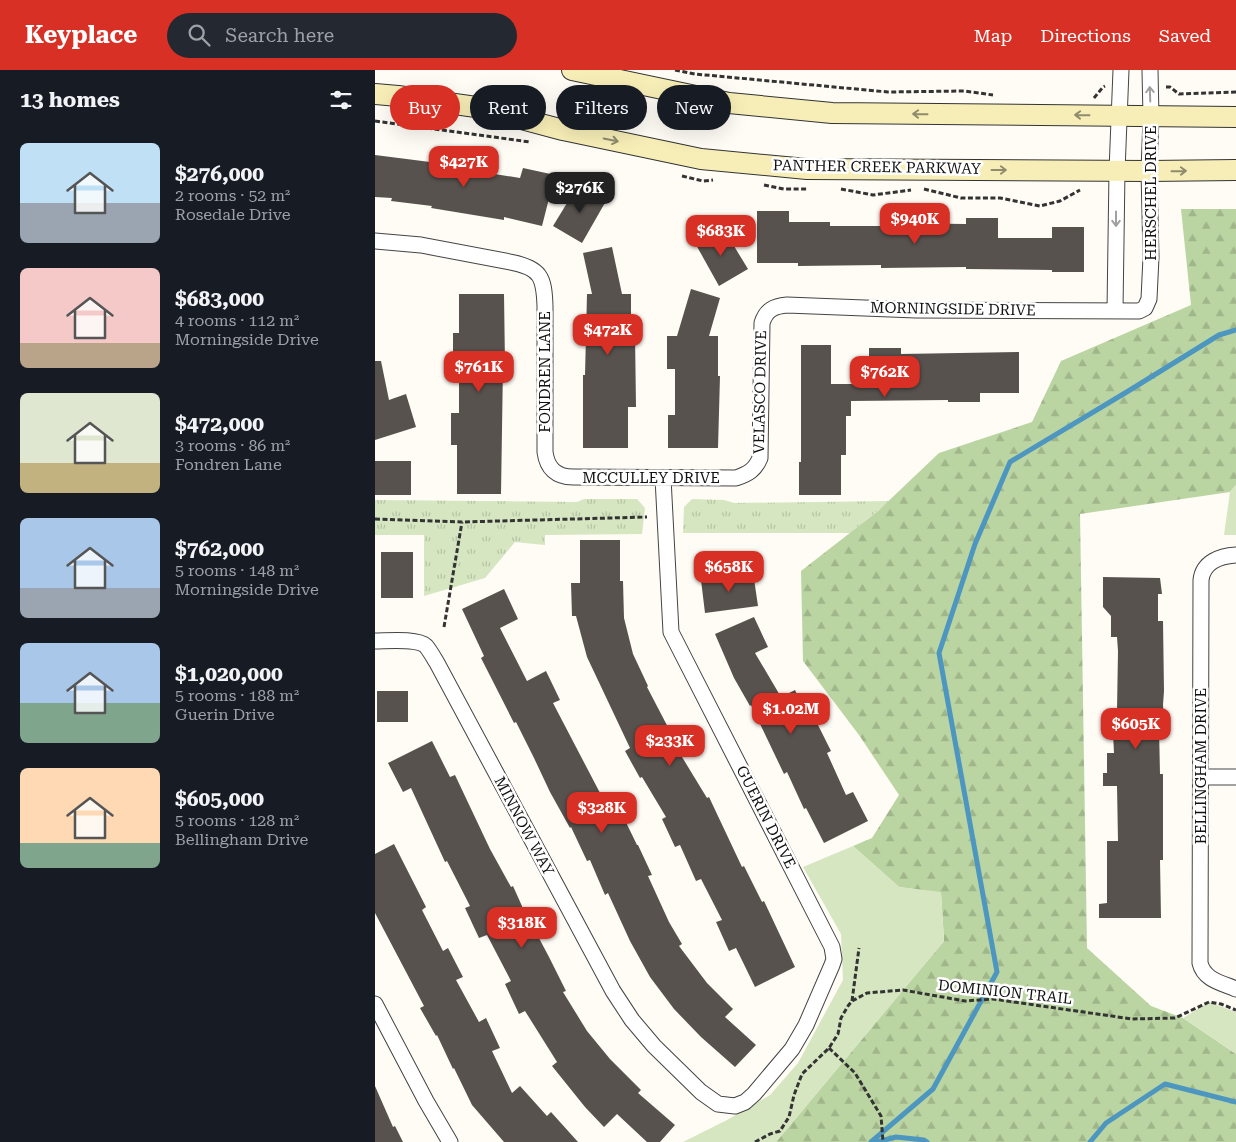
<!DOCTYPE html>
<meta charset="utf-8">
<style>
body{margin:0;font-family:"Roboto Serif",serif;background:#242831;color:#f1f3f6;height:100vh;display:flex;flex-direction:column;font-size:19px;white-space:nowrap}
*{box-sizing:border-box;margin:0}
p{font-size:16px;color:#9ea1a6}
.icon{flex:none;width:28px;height:28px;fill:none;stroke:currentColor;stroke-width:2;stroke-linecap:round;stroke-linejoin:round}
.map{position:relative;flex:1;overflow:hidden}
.side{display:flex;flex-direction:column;background:#171b24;width:375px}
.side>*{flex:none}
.top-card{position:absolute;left:15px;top:15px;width:475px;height:45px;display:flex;gap:10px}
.price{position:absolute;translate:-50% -42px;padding:0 11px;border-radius:10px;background:#d93025;color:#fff;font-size:16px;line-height:32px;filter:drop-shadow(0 1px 2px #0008)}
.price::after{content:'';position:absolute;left:50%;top:30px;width:15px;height:11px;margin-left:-8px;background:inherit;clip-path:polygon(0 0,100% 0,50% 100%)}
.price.active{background:#222;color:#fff}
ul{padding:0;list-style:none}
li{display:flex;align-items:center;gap:15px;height:125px;padding:0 20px}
li span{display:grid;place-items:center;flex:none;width:140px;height:100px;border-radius:8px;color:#555}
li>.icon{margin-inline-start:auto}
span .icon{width:60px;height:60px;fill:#fffc;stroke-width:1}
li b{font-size:21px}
h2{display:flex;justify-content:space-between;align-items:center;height:60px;padding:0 20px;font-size:21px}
.pill{padding:0 18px;border-radius:22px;background:#171b24;box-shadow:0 5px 20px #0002;font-size:18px;line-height:45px}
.pill.active{background:#d93025;color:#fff}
header{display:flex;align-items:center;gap:30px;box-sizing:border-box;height:70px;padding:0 25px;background:#d93025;color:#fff}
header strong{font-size:24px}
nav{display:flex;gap:28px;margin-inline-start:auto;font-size:18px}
.search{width:350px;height:45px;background:#242831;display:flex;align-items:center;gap:12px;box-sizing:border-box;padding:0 18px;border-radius:28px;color:#9ea1a6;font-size:19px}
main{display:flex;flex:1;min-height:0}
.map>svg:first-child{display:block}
.grass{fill:url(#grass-tufts)}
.forest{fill:url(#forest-firs)}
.park{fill:#d5e6c1}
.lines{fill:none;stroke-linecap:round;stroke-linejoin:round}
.stream{stroke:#4d96c0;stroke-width:5}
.building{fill:#58524e}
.minor-casing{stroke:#444;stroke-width:17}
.secondary-casing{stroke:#333;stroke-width:22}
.path{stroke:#333;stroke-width:3;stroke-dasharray:5 2.5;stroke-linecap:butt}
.minor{stroke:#fff;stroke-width:15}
.secondary{stroke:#f7eeb7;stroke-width:20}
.oneway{stroke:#a0a0a0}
.oneway2{stroke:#908b6c}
.labels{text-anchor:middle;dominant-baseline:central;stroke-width:5;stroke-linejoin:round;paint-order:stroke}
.street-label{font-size:15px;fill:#111;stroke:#fff}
</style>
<header>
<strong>Keyplace</strong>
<div class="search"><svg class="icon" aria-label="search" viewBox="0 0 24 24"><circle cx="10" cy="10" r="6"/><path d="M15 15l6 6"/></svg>Search here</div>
<nav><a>Map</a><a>Directions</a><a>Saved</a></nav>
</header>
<main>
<section class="side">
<h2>13 homes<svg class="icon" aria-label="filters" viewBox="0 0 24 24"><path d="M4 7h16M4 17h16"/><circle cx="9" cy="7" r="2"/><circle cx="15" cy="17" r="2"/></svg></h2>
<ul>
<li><span style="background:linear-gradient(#bfe0f5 60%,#9aa5b1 0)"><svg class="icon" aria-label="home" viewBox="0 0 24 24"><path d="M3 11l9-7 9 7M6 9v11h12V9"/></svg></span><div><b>$276,000</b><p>2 rooms · 52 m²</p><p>Rosedale Drive</p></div></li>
<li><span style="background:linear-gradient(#f6c9c9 75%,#b9a48a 0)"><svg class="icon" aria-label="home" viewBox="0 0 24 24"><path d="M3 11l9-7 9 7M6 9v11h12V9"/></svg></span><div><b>$683,000</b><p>4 rooms · 112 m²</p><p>Morningside Drive</p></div></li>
<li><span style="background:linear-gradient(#dfe7d0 70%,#c2b280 0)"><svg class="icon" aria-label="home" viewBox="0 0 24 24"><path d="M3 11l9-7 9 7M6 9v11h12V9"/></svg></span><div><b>$472,000</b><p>3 rooms · 86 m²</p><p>Fondren Lane</p></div></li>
<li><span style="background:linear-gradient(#a9c7e8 70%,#9aa5b1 0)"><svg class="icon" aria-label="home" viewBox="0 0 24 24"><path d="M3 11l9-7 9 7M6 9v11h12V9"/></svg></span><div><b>$762,000</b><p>5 rooms · 148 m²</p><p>Morningside Drive</p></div></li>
<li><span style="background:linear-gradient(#a9c7e8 60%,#7fa58c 0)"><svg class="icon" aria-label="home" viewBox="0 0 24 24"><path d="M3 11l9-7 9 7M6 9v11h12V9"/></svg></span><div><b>$1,020,000</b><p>5 rooms · 188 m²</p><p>Guerin Drive</p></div></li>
<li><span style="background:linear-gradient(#ffd9b3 75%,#7fa58c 0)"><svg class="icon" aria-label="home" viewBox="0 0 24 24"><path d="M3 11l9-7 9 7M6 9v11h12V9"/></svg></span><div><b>$605,000</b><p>5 rooms · 128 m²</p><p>Bellingham Drive</p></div></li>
</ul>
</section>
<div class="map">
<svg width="861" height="1072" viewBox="0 0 861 1072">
<defs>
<pattern id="grass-tufts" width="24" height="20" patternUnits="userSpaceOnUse" patternTransform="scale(1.25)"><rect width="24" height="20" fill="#d5e6c1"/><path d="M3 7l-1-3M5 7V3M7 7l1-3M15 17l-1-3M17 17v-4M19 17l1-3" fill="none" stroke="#b6c4a5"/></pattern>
<pattern id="forest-firs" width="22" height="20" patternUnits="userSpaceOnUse" patternTransform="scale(1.25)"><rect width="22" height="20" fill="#bbd5a2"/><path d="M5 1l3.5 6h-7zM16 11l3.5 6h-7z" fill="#a0b68a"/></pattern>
</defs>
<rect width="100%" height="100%" fill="#fefcf5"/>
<path class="grass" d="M209,429H262L270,438L267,464L170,465V475L140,472L110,508L49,526V465H0V430L202,432Z
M317,429L349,430L359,433L515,431L475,463H308L309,437Z"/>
<path class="forest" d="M806,139H861V415L855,422L705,444L712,878L776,936L808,948L861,984V1072H401L569,871L566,823L524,817L478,776L497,768L524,725L484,665L428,591L426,501L503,441L564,383L657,352L686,291L816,235Z"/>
<path class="park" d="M861,415V465H849L855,422Z
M478,776L524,817L566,822L569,871L401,1072H308L352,1050L395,1025L423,993L468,910L466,864L428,797Z
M834,932L861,942V984L808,948Z"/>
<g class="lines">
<path class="stream" d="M496,1072L558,1019L622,902L564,583L600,474L635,392L755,320L844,265L861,260
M502,1072L521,1067L549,1070L552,1072
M715,1072L731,1053L790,1014L861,1032"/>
</g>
<path class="building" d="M0,85L63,93L64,86L96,90L95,100L145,108L148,98L180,105L167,156L129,147V150L56,138L57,136L16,131L17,128L0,127Z
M203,115L231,131L207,173L178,156Z
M382,141H414V152H455V156H506V153L591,154V148H623V168H677V157H709V202H677V200L591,199V197L506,198V195L423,196V193H382Z
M348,158L373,199L344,216L320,173Z
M237,177L247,224H256V264H260L261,337H253V378H208V305H210L212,224H217L208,183Z
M316,219L345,228L334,266H343V306H345L343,378H293V345H300V299H292V266H302Z
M84,224H129L130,295H128L126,424H82V375H76V343H84V295H78V263H84Z
M426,275H456V314H494V278H526V284L644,282V323H605V332H573V330L476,331V346H471V385H466V425H424V392H426Z
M0,291H6L14,330L31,324L41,357L0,370Z
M0,391H36V425H0Z
M205,470H245V511H248L249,548L258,584L273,616L272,617L308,686L307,687L332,728L334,727L367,797L369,796L387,832L389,831L420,897L380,917L361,878L354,881L341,852L347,850L326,809L321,811L305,775L300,777L287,749L291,747L267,707L265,708L250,681L255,678L212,587L201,546H197L196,513H205Z
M6,482H38V528H6Z
M378,502L383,536L330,543L326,510Z
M728,507L785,508L787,524H783V551H788L789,621L788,635L789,657L784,658L785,704H788V790H785L786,848H724V834L732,833V771H743L742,716H728V703H732V683H739L738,663L741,661L740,640H742L743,581L742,567H736V546L728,537Z
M129,519L143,549L125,558L152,611L171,601L185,630L178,633L236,744L245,740L262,775H263L277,805L273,806L294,852L307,874L304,876L332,913L358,939L350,947L381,975L360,997L326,967L299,939L275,907L255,871L233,823L230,825L215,790L212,791L196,757L195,758L175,722L159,688L141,652L139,653L106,588L109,586L87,539Z
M379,547L393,577L380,583L406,627L420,620L437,655L442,653L456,681L452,683L471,725L478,722L493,751L449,773L431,738L429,739L412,702L409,704L376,635L375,636L359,608L340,564Z
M2,621H33V652H2Z
M57,671L75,707L80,705L115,779L136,817L138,816L155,854L156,853L174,887L191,921L188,922L212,961L235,989L266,1020L263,1023L300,1055L285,1072H272L242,1044L229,1057L210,1037L177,996L182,992L150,941L144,944L130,914L136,911L112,865L104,868L90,838L95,836L72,791L70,792L36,718L28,722L13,693Z
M19,774L51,837L47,840L68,881L73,878L88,907L81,910L104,952L111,948L125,978L117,981L137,1023L145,1016L172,1046L176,1042L203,1072H129L97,1035L79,998L78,999L62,965L61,966L45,938L49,936L0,843V784Z
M0,1016L18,1057L20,1056L28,1072H0Z"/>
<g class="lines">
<g class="minor-casing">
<path id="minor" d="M0,171L46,175L135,192C166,198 169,207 170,236V382C172,398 181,407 198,407L361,408C373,404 380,400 385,388L387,253C391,240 399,236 412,235L541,240L764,241L770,238L774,229L776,187L774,101L776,47L775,0
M740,240L742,101L746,0
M861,485C845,486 828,492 826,510L825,893C829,910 847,913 861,919
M0,571C12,571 42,568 51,576C55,581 59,588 62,593L238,921L257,950L279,976L326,1022L343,1034L360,1036L370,1032L379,1024L417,979L431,955L457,895L459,889L457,877L296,562L288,408
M827,707H861
M0,934L51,1031L75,1072"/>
</g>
<g class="secondary-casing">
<path id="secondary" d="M197,0L354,33L457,43L861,47
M0,24L23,26L101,37L188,60L326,89L432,99L774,101L861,100"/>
</g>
<path class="path" d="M300,0L320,4L513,22L589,21L618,25
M791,17H795L804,24L861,22
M719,28L728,17L730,16
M0,51L155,72
M307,106L328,111L338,110
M389,115L409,119H432
M466,119L498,125L536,120
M549,119L586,128H625L665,136L685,131L705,120
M0,449L87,452L272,447
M69,557L87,452
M477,931L484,878
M454,978L480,1003L506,1046L508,1072
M380,1072L395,1064L405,1061L414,1047L419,1025L427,1004L454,978L463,964L466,948L473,936L477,931L492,923L528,920L590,931L618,929L757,949L800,948L834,932L846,934L861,940"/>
<use href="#minor" class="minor"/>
<use href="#secondary" class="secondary"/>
</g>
<defs><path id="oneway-shaft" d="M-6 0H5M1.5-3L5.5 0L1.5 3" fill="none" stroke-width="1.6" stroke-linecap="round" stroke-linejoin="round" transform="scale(1.25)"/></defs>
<g class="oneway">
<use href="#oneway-shaft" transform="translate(775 24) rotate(-92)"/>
<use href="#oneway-shaft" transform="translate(741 149) rotate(90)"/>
</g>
<g class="oneway2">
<use href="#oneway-shaft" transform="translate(545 44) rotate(-179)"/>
<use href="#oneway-shaft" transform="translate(707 45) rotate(-179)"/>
<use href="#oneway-shaft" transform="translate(236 70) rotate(12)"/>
<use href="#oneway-shaft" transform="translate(624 100)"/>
<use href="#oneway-shaft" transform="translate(804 101) rotate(-1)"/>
</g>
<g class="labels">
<g class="street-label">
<text transform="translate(502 97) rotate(1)">PANTHER CREEK PARKWAY</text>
<text transform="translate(776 123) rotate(-90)">HERSCHEL DRIVE</text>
<text transform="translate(578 239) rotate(1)">MORNINGSIDE DRIVE</text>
<text transform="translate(170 302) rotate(-90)">FONDREN LANE</text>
<text transform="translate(385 322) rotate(-89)">VELASCO DRIVE</text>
<text x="276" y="408">MCCULLEY DRIVE</text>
<text transform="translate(826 696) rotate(-90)">BELLINGHAM DRIVE</text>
<text transform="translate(391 747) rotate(63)">GUERIN DRIVE</text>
<text transform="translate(149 756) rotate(62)">MINNOW WAY</text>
<text transform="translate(630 922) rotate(6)">DOMINION TRAIL</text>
</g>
</g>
</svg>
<b class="price" style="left:89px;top:118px">$427K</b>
<b class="price active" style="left:205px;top:144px">$276K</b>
<b class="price" style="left:540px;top:175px">$940K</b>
<b class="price" style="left:346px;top:187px">$683K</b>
<b class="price" style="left:233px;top:286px">$472K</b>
<b class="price" style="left:104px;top:323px">$761K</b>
<b class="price" style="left:510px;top:328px">$762K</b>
<b class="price" style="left:354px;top:523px">$658K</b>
<b class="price" style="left:416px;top:665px">$1.02M</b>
<b class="price" style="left:761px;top:680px">$605K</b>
<b class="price" style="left:295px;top:697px">$233K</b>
<b class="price" style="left:227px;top:764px">$328K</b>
<b class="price" style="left:147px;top:879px">$318K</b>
<div class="top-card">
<a class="pill active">Buy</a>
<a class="pill">Rent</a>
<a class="pill">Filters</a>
<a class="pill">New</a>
</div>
</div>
</main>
